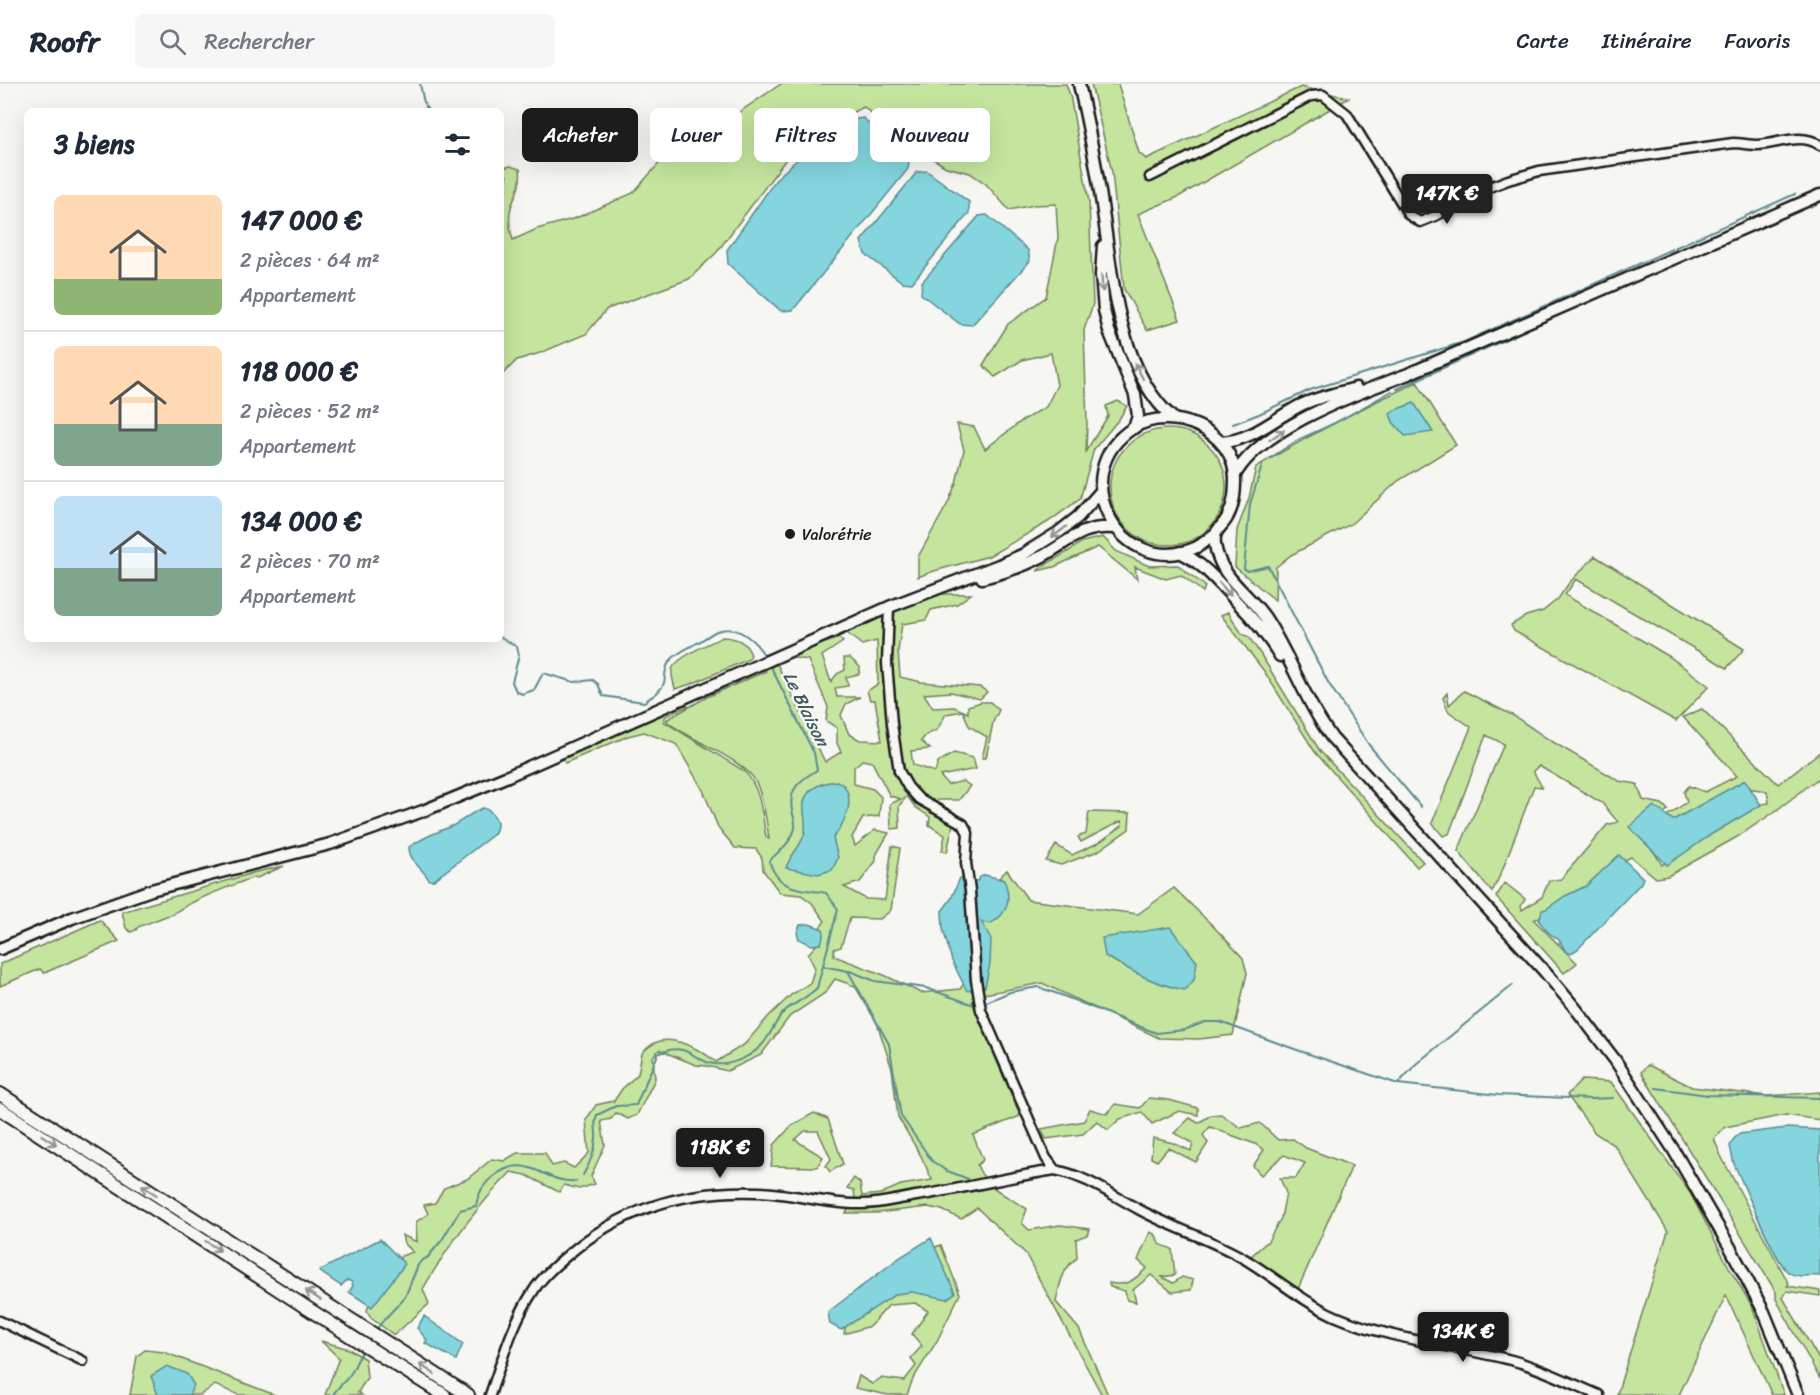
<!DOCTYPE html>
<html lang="fr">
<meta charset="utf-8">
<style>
body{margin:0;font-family:Sriracha,sans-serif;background:#f6f6f7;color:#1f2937;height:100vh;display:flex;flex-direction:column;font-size:22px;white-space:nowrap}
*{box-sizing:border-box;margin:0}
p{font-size:20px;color:#747a83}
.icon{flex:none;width:33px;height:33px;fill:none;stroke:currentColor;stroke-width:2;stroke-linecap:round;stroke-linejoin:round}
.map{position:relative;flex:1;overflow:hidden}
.details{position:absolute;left:24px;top:24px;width:480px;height:534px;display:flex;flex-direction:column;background:#fff;border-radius:9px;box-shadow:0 6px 24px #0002}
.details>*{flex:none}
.hud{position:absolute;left:522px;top:24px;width:570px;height:54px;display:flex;gap:12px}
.price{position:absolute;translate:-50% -51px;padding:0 14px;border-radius:6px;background:#1c1c1c;color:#fff;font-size:20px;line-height:39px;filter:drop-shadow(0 2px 3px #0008)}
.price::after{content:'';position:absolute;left:50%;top:36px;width:18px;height:14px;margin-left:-9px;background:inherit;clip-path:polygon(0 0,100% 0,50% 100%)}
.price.selected{background:#222;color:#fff}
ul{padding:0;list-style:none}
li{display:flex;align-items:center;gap:18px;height:150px;padding:0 30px}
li+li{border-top:2px solid #e0e1e3}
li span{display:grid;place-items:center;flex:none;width:168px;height:120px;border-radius:9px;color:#555}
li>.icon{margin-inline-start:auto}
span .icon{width:72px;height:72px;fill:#fffc;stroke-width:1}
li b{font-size:26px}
h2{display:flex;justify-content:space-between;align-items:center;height:72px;padding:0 30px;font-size:26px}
.pill{padding:0 21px;border-radius:9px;background:#fff;box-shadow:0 6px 24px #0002;font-size:21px;line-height:54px}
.pill.selected{background:#1c1c1c;color:#fff}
header{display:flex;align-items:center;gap:36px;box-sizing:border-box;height:84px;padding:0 30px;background:#fff;border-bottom:2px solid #e0e1e3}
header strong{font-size:28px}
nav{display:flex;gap:33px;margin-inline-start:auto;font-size:21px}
.search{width:420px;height:54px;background:#f6f6f7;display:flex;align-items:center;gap:15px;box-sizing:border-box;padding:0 21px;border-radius:9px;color:#747a83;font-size:22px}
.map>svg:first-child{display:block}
.green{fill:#c5e59e;stroke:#70805d;stroke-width:1.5}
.water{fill:#84d5de;stroke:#5a8b90;stroke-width:1.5}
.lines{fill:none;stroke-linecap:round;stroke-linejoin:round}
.stream{stroke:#5a8b90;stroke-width:2}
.minor-casing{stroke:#1c1c1c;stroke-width:13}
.major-casing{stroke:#1c1c1c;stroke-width:15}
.highway-casing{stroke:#1c1c1c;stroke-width:16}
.minor{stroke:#f6f6f2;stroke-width:8}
.major{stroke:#f6f6f2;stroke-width:10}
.highway{stroke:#f6f6f2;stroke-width:12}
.oneway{stroke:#949492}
.poi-dot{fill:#1c1c1c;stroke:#f6f6f2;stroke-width:2}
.labels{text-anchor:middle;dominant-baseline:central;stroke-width:5;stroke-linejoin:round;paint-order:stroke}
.poi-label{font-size:16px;fill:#1c1c1c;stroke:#f6f6f2;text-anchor:start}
.water-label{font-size:18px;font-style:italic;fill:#405d60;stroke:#f6f6f2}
</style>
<header>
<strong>Roofr</strong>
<div class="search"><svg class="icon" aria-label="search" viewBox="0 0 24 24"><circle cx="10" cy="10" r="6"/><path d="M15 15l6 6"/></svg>Rechercher</div>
<nav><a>Carte</a><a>Itinéraire</a><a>Favoris</a></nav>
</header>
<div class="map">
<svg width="1820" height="1311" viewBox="0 0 1820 1311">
<rect width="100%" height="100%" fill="#f6f6f2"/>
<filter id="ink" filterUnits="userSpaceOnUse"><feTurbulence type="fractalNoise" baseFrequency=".0167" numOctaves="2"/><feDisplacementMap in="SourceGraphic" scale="12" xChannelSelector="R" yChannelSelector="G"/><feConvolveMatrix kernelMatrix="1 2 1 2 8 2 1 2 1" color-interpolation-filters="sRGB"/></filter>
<g filter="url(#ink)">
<path class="green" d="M781,0H1066L1070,11L1089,118L1093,220L1084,246L1087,340L1086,367L1108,332L1106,322L1118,317L1127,322L1119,335L1094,365L1080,415L1048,438L989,472L934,487L918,493V473L948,419L956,399L964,366L957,340L974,343L985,365L1023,336L1046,323L1057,301L1051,269L1022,276L995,293L983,281L1008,240L1046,213L1058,154L1056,120L1034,121L1009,126L986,100L970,89L946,83L893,50L864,23L843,33L789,71L717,168L689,195L607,225L586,250L540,269L517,276L501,292V85L510,82L520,85C522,101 516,109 511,123C508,134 510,146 513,156L537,145L576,134L633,109L670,67L689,51L717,43Z
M1091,0H1118L1139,69L1146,75L1301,3L1349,14L1178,113L1138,130L1180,236L1147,246L1124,205L1112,88Z
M1417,298L1456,361L1398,397L1351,440L1291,471L1276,483L1275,516L1235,483L1237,446L1249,414L1256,383C1308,352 1361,324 1417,298Z
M1110 403a58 58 0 1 1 116 0a58 58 0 1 1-116 0Z
M1103,453L1116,467L1149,482L1178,481L1205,502L1203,508L1181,491L1166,495L1135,483L1137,495L1098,463L1054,483L1037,487L1043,482L1069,467L1082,458Z
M1595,472L1744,565L1727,584L1576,495L1565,511L1670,573L1709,602L1676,637L1514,547L1511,541L1526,532L1543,527L1558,515L1569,499Z
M938,510H971L957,520L931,526L926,536L902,540L898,567L900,593L921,598L980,603L987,608L980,615L951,608L924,610L933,624L954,623L968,629V622L981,618H990L999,626L993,638L986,674H982L987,653L969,642L963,627L946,630L937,646L926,651L921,657L930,665L911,667L913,681L935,688L938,678L954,669L973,674L976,685L940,692L948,701L963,697L970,702L959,716H937L931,729L953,740L947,768L942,767L945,751L929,741L930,733L915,723L907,712L899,722L900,744L891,745L890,720L901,715L890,712L872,678L862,676L854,683V700L873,705L881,713L879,732L863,734L852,753L855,762L875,746L889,749L876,771V777L860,798L844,803L866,815L885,816L892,762L900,764L891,826L880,835L850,834L841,863L834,865V872L884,891L921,909L960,905L985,872L980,835L1004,796L999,794L1007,786L1028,816L1138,830L1174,804L1213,842L1243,874L1247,889L1233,951L1199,955L1159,954L1042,899L984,910L972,918L1020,1032L973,1051L983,1076L977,1081C986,1104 1007,1112 1027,1125L1022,1139L1029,1146L1060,1141L1090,1145L1087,1151L1076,1155L1077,1174C1063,1183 1059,1202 1056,1218L1079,1245L1108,1311H1102L1025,1169L977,1124L961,1135L942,1126L928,1123L877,1129H846L855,1115L854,1106L847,1104L854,1094L860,1099L862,1112L880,1110L901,1101L932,1096L921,1072L898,1033L892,985L877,939L855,902L835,895L825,909L790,932L761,971L727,987L707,982L696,981L659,966L653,973L655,995L637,1031L628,1035L616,1029L611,1035L601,1037L605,1061L591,1092L595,1100L579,1105L564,1101L559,1108L526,1091L511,1088C477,1123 447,1163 423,1205L429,1220L394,1251L371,1234L367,1226L372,1214L396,1183L401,1172L413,1168L404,1159L402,1151L417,1158L416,1138L428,1130L424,1121L435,1119L444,1104L467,1095L492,1075L504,1077L517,1069H545L552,1082L564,1079L574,1084L589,1069L586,1036L596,1021L614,1017L622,1005L638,990L642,969C646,965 652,960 657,958C674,951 703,967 716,978L745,960L769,932L791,911L810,899L815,884L808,870L818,859L815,850L825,837L812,819L801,811L780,809L763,786L762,774L756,765L735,764L718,743L703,706L676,660L644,648L628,652L565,679L561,672L684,620L688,622L666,632L663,637L744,687C761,704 762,730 766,753L769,755C767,739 762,704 752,692C737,676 715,667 697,656C687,650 673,644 666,636L707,613L766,587L765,584L777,580L825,678L841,668L837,659V644L826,637L828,623L808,576L794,574L801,567L839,554L843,558L822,572L831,598L837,590L845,586L844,574H850L860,583L859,590L846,593L848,602L835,604L837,613H860L846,620L841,631L849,650L860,656L882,657L875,616H870L867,607L878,600L877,557L862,561L848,550L850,544Z
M1228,528L1242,550L1249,553L1261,571L1320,667L1423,778L1417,783L1315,668L1264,587L1221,531Z
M723,553C737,554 746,557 751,571L749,575L691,600L675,605C674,599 671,592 672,586C674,574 712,558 723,553Z
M1464,607L1514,632L1548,655L1619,697L1637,700L1643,716L1662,720L1668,726L1660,732L1638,742L1662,781L1744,723L1769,719L1767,707L1740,703L1672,741L1667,732L1687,718L1684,708L1689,702L1705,708L1737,692L1683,633L1702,625L1778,700L1820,668V693L1773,729L1737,753L1668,792L1656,794L1631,773L1612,783L1581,811L1534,836L1577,879L1564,889L1496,813L1505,799L1525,815L1521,822L1522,826L1542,813L1549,797L1561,795L1607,741L1618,738L1602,719L1539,682L1533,687L1542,703L1534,702L1502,787L1492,808L1458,767L1504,660L1486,651L1449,750L1443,752L1432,739L1471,643L1448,627L1443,614L1447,609L1449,621Z
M1089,728L1130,729L1129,745L1098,767L1061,781L1046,777L1056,761L1072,771L1098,759L1122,742L1121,737L1081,758L1078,753L1086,750Z
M284,782L257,794L254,793C227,804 198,813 174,829V830L166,832L138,843L136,846L131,848L126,844L122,828L256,788Z
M100,836L119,857L44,889L40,885L0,902V880Z
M1648,981L1692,1003L1767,1012L1820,1008V1036L1786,1031L1725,1043L1714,1055L1721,1072L1789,1200L1787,1202L1820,1207V1212L1787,1207L1783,1214L1820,1277V1295L1776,1215V1208L1641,988Z
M1582,996L1611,998L1690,1109L1731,1187L1752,1222L1784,1311H1772L1726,1211L1679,1311L1617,1310L1668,1147L1615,1062L1595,1049L1567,1011Z
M1149,1014L1169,1016L1198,1024V1031L1179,1027L1152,1040L1142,1028L1120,1035L1108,1046L1097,1037L1083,1050L1046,1055L1041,1045L1084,1037L1090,1025L1107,1030L1115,1020L1140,1024Z
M814,1029L828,1035L843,1080L830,1088L826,1082L831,1075L818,1047H805L795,1056L823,1073L817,1083L771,1082L774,1061L792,1041Z
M1221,1030L1241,1044L1260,1039L1278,1056L1293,1055L1306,1064L1352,1082L1298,1205L1250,1173L1268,1157L1281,1134L1286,1109L1280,1094H1296L1305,1079L1284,1071L1261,1091L1253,1082L1264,1066L1255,1060L1210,1043L1203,1051L1208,1059L1196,1078L1168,1064L1157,1077L1151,1074L1153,1054L1173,1059L1191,1067L1193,1059L1174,1049L1190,1034L1198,1039L1211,1031Z
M1150,1148L1156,1151L1159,1160L1172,1165L1175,1191L1162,1193L1173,1199L1182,1193L1193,1196L1191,1206L1172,1208L1151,1191L1133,1206L1136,1218L1127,1216L1125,1207L1110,1203L1109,1199C1127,1203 1134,1196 1147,1184L1138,1176Z
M941,1161L960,1210L937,1257L913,1295L907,1311H888L855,1304L859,1292L872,1300L881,1294L904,1297L916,1282L911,1274L922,1262L912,1250L928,1227L915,1219L889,1221L870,1242L844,1250L848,1231L930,1165Z
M321,1257L349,1265L365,1275L367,1294L358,1308L362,1311H325L339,1274Z
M145,1266L164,1268L275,1311H239L215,1301L200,1311H130L137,1272Z"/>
<path class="water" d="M863,34L909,77L908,85L793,226L781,227L728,180L727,166L777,94L823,52L851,36Z
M927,87L969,118V129L912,199L902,198L865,170L861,157L917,88Z
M987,131L1028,166L1030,177L972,241L960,240L921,210L922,198L979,132Z
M1414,319L1433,348L1405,352L1393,338L1390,330L1395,326Z
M1745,696L1761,721L1712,750L1667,781L1629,743L1654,722L1673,736Z
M837,697C839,699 843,700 845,703C855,720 843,741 833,754L838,774L832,786L818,790L786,784C790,771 800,764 804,751C808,739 802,729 804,718C807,703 824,698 837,697Z
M483,724L489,726C497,735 500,739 494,750L434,796H429C423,784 409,778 409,763C423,753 438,748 454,741C464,736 472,728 483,724Z
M1619,771L1643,794L1641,799L1578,865L1570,870L1566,868L1559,856L1548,848L1539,837L1542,826L1546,825L1565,812L1586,802Z
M985,791L1004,796C1012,815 1008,831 989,840L981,837L991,855L990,880L985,903L967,907L952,877L943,845L942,827L951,815L960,794L978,797L980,793Z
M809,840L823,845L824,849L821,860L811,861L799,855L797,849L800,841Z
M1170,843L1197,878L1194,896L1185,906C1156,901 1131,887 1105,872L1102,854Z
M1787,1044L1820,1046V1192C1810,1191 1796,1194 1788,1188C1776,1179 1743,1099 1734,1080L1730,1062L1733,1056L1739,1050Z
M931,1154L955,1209L947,1215L912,1208L896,1210L841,1246L830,1240L828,1228L899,1174Z
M380,1155L405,1180L372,1223L349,1208L353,1202L352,1198L347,1196L341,1202L319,1187Z
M424,1232L463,1260L456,1276L425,1259L427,1256L417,1244Z
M167,1282L187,1290L194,1301L189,1311H158L151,1292Z"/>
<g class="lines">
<path class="stream" d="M420,0L424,19L428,27
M501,83L507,93L506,99L501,102
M1397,305L1594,215
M1233,340L1259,330L1310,306L1464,258L1795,110
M1270,374L1298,356L1335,339L1392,307
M1262,382L1250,420L1244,485L1247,487L1268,482L1329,600L1369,661L1421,723
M501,553L517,563L519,571L512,598L516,607L522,610L534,606L543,589L574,598L593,596L598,600L603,612L644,618C651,613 661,608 664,599C666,591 664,584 670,577C676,569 688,564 697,559C703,556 710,550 717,547C739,540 756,557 766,574
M823,882L848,887L889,960L901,1032L932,1077L945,1086L968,1095
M850,887L875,897L926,904L971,920
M984,919L1010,908L1038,903L1061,911L1156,949L1184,946L1205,938H1220L1300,967L1398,1000L1416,980L1513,901
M1398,1000L1499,1011L1591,1015L1613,1014
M1656,1004L1708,1011L1820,1014
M583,1091C590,1079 595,1068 596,1055C597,1046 593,1039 597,1031L616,1022L636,1021L658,970C687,956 693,977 714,980C730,982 748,974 760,963C771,953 775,935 787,925C797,918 808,913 817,904L838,825L826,809C798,804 779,807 769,777C778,768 792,758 795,744C796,738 793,732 792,726C788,705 800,696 817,686L814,669L769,579
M376,1246L382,1238L405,1213L418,1181L422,1176L427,1174L442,1156L460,1126L476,1122C478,1109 483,1100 494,1092C528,1066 545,1101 577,1097
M333,1311C337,1303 344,1299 349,1292C355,1285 357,1274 363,1266"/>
<g class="minor-casing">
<path id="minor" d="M1150,93L1311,12L1323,11L1347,30L1409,131L1420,138L1435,132L1487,104L1508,96L1539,87L1733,59C1741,59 1749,61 1758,61C1780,60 1800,48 1820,61
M889,523L887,579L892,640L899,687L908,703L919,715L963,740L968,749L966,779L970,807L976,896L981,926L1046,1074L1055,1086C1086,1092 1112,1111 1140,1126C1173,1144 1210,1155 1243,1174C1275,1193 1300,1216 1335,1232C1391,1256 1452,1261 1511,1276C1542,1284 1570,1299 1599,1311
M0,1237L83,1277
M490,1311C502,1276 513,1237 534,1206C543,1192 556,1181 569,1170C623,1124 687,1105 758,1108C794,1109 827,1121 862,1120C880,1120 898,1115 916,1112C962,1105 1008,1093 1055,1086"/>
</g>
<g class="major-casing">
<path id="major" d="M1079,0C1088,40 1096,80 1102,121C1112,188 1118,287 1173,334
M1103,162L1101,191L1104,226L1109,247L1135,311L1138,332L1134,344
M1220,358C1252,357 1273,335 1301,321C1318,313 1338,309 1356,304
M1235,391C1261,343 1359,309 1408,290L1820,111
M1215,450C1209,454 1203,460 1197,463C1121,498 1062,390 1133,344C1171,320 1235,346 1235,395C1235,409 1234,421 1227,434C1224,440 1219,443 1216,449C1213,456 1216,468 1219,475C1228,499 1253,514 1266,535C1291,574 1305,617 1332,654L1545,888L1576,925L1615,976L1673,1065L1731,1165L1764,1228L1798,1311
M1180,468C1204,480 1218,498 1236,517C1253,534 1267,551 1280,572
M982,494C1004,489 1024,482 1043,472C1070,457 1082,441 1115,444
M0,865L72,834L151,806L330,760L423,727L508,692L889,523L999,481L1022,471L1059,448L1078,433L1101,407"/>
</g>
<g class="highway-casing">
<path id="highway" d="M0,1010L468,1311
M0,1025L355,1255L444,1311"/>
</g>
<use href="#minor" class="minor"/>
<use href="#major" class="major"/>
<use href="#highway" class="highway"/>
</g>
<defs><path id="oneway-shaft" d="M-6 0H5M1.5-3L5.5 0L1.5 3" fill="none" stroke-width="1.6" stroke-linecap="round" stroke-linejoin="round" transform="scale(1.5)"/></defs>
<g class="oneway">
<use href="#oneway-shaft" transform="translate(1102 199) rotate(86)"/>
<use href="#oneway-shaft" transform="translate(1139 287) rotate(-116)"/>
<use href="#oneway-shaft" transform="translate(1277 351) rotate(-34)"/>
<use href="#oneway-shaft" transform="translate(1059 448) rotate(144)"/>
<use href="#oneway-shaft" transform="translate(1225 505) rotate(48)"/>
<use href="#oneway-shaft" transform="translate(49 1056) rotate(33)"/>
<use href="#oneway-shaft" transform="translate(149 1106) rotate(-147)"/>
<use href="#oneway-shaft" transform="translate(213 1162) rotate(33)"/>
<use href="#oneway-shaft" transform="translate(313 1211) rotate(-147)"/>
<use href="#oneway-shaft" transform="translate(427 1285) rotate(-147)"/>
</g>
</g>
<circle class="poi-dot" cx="790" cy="450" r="6"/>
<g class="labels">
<g class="poi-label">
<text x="802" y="450">Valorétrie</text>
</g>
<g class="water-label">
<text transform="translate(806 625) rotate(64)">Le Blaison</text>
</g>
</g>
</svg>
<b class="price selected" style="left:1447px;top:141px">147K €</b>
<b class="price" style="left:720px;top:1095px">118K €</b>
<b class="price" style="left:1463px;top:1279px">134K €</b>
<div class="hud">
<a class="pill selected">Acheter</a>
<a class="pill">Louer</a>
<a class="pill">Filtres</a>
<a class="pill">Nouveau</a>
</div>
<section class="details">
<h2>3 biens<svg class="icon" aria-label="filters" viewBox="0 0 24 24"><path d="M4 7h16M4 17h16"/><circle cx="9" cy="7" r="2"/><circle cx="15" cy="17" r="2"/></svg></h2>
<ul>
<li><span style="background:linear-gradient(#ffd9b3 70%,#8fb573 0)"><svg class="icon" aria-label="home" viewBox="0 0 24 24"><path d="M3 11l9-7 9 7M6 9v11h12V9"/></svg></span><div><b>147 000 €</b><p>2 pièces · 64 m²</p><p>Appartement</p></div></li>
<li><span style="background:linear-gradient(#ffd9b3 65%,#7fa58c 0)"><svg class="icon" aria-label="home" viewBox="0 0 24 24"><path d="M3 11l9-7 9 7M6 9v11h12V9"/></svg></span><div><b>118 000 €</b><p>2 pièces · 52 m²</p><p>Appartement</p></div></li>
<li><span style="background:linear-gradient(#bfe0f5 60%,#7fa58c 0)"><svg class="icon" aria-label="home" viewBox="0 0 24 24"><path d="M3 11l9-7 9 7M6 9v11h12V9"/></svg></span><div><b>134 000 €</b><p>2 pièces · 70 m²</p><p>Appartement</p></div></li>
</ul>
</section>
</div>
